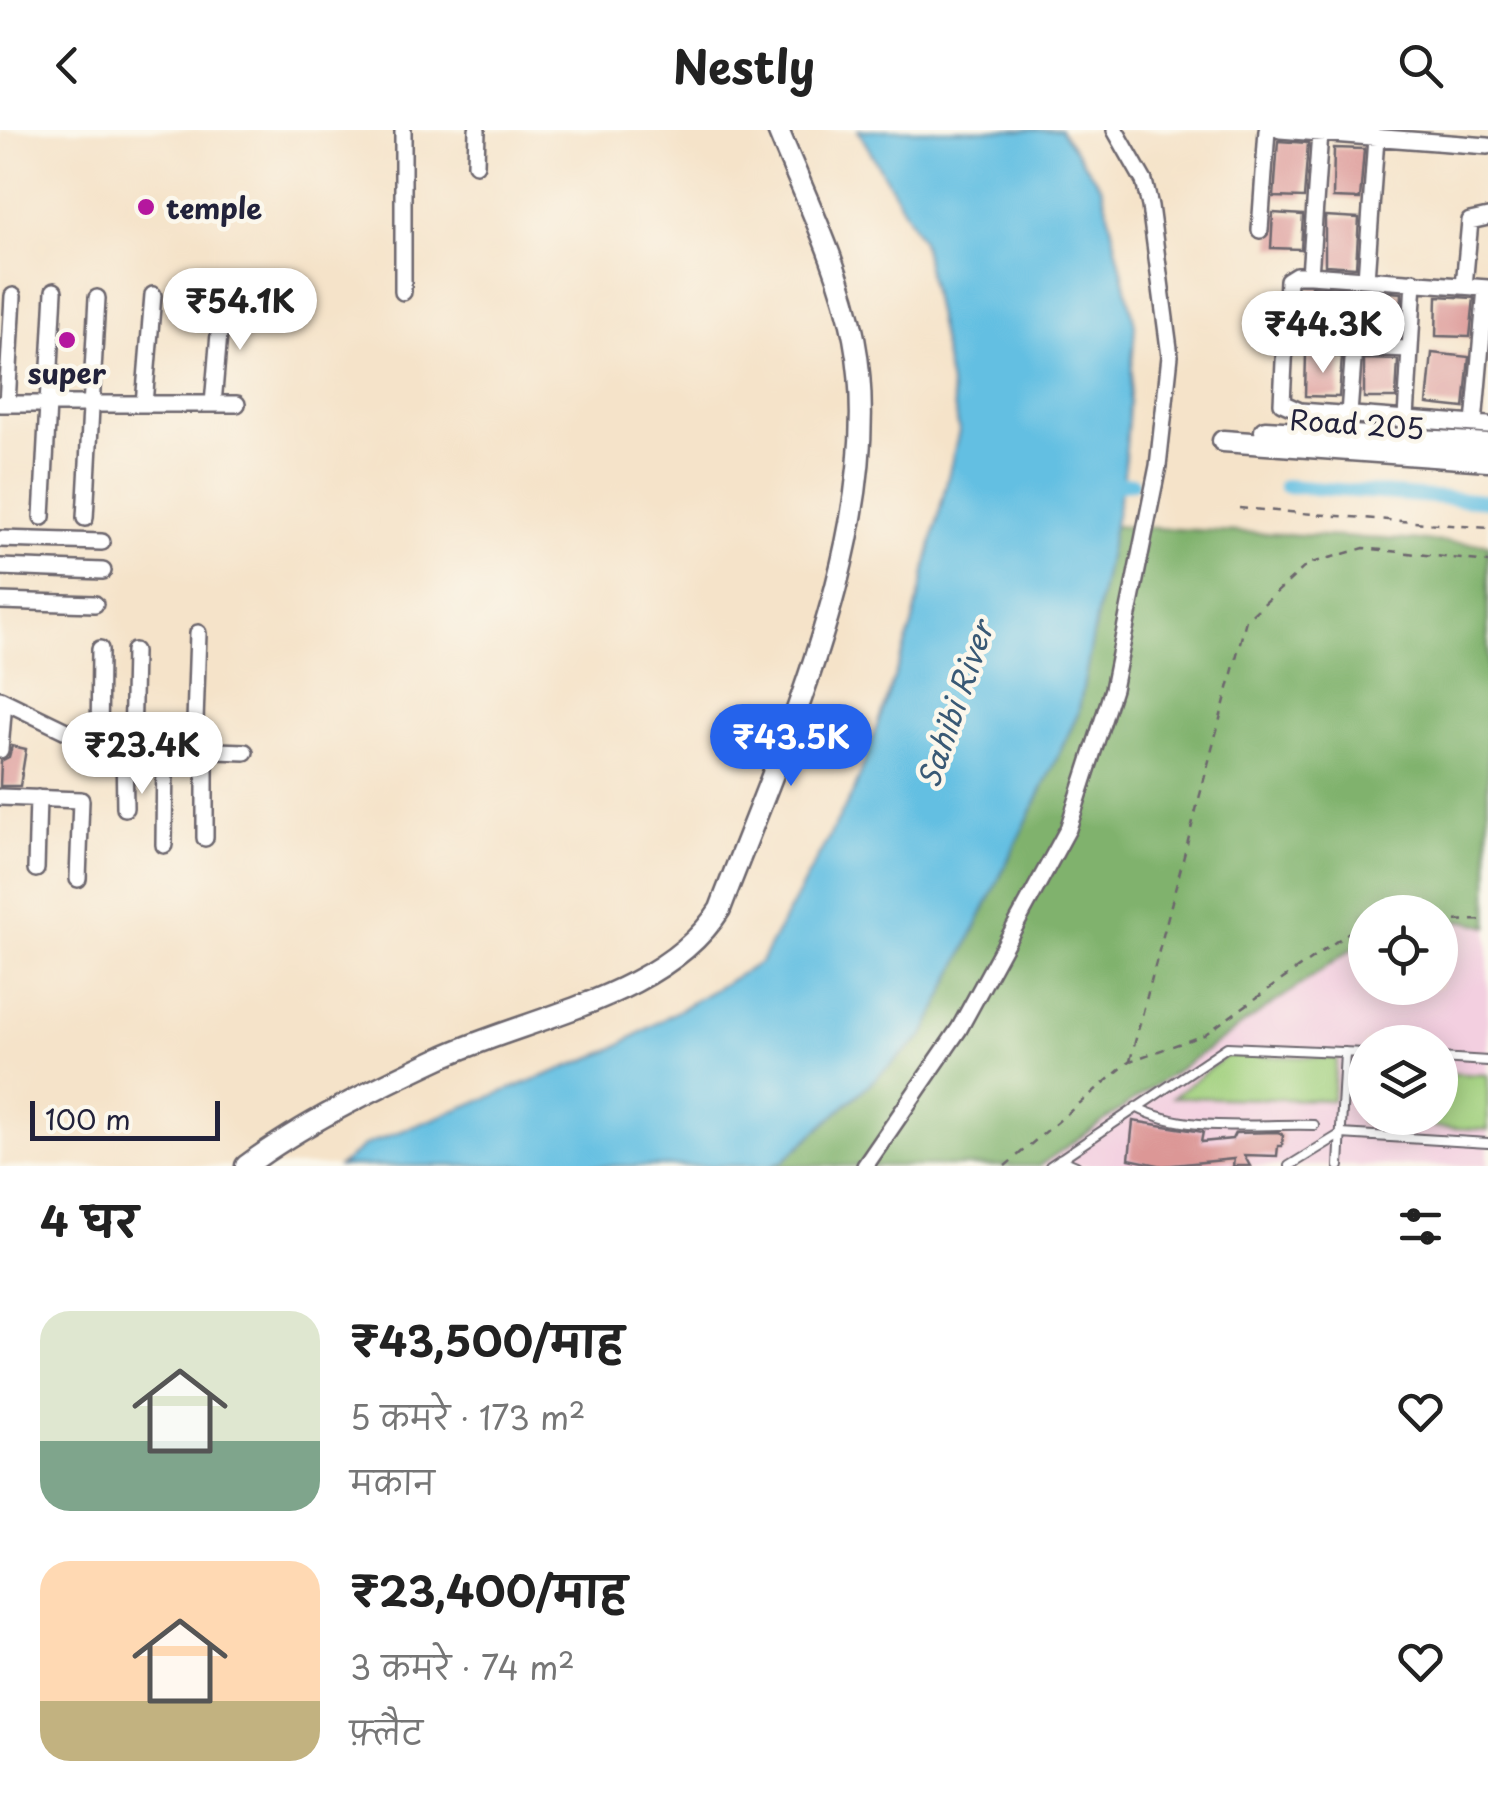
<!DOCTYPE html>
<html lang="hi">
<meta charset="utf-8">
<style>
body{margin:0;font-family:"Playpen Sans","Playpen Sans Deva",sans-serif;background:#f6f6f6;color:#222;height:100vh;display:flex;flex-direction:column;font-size:38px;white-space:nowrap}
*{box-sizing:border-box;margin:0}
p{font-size:32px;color:#767676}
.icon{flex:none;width:55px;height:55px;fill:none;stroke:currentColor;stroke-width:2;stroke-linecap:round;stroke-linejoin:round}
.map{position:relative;height:1036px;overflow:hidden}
.sheet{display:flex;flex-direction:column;background:#fff;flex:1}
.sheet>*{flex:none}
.tools{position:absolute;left:1348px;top:765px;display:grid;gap:20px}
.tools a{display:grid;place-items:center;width:110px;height:110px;border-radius:50%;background:#fff;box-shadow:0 5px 25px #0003;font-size:50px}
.scale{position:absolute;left:30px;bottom:25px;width:190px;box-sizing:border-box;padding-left:10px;border:5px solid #22223b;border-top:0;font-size:28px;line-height:35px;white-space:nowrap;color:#22223b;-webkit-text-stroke:8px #fbf7ec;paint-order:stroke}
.price{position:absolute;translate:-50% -85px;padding:0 22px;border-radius:35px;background:#fff;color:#222;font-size:32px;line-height:65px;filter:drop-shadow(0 2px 5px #0008)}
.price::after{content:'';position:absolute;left:50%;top:60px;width:30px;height:22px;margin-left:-15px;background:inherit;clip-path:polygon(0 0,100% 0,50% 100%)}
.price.active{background:#2563eb;color:#fff}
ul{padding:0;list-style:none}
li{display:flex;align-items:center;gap:30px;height:250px;padding:0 40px}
li span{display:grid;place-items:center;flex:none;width:280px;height:200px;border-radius:30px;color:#555}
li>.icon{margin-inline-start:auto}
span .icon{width:120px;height:120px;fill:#fffc;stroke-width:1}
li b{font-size:42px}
h2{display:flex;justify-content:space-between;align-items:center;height:120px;padding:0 40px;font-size:42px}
header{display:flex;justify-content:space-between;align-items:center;height:130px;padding:0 40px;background:#fff;font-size:45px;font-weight:700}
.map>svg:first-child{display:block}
.built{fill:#f3cfe0;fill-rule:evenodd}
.green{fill:#a1d07e;stroke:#62795c;stroke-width:2.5}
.forest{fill:#80b26d;stroke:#516a54;stroke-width:2.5}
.water{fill:#64bfe2;stroke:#43708e;stroke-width:2.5}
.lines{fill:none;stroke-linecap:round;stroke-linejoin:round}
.canal{stroke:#64bfe2;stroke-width:14}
.building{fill:#dc9796}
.service-casing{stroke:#6c666d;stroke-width:12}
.minor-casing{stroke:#6c666d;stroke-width:20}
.tertiary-casing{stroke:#6c666d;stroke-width:25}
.path{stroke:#6c666d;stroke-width:2.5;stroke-dasharray:8 8;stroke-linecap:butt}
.service{stroke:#fff;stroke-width:8}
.minor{stroke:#fff;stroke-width:15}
.tertiary{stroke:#fff;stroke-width:20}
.poi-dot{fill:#b5179e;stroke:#fbf7ec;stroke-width:4}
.labels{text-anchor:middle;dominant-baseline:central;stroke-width:9;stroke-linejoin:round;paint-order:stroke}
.poi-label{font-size:28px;font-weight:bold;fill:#22223b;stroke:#fbf7ec;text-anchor:start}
.street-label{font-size:28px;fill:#22223b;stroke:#fbf7ec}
.water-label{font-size:30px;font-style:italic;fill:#395975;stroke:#fbf7ec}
</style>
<header><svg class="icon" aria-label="back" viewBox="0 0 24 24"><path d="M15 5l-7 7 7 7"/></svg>Nestly<svg class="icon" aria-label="search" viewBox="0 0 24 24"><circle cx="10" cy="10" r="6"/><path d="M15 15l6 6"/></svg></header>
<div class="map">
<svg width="1488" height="1036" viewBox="0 0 1488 1036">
<rect width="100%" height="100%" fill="#fbf7ec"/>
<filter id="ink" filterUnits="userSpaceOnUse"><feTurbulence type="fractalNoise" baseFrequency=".01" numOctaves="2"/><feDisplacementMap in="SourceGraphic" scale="20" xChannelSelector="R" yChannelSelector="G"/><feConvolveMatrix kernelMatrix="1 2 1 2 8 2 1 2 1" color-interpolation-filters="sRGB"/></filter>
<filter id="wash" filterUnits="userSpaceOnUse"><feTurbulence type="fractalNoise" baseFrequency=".0048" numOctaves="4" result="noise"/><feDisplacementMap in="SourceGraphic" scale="40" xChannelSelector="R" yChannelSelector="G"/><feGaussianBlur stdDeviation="2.25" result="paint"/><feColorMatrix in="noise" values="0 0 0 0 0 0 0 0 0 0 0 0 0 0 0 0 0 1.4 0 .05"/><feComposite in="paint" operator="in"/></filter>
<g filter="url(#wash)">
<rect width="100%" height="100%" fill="#f5e3c9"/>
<path class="built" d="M1440,791H1465L1488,797V1036H1039L1365,810V858H1440ZM1365,912H1440V988H1365Z"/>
<path class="green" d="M1227,925L1337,928L1332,970L1173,967Z
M1440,943L1488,945V1000L1361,993L1365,949V988H1440Z"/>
<path class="forest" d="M1113,396L1488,414V797L1465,791H1440V782H1365V810L1039,1036H771L783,1031L924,905L1078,584Z"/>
<path class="water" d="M858,0H1060L1102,58L1135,195L1124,343L1078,584L924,905L783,1031L771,1036H339L365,1015L609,921L761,832L855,659L912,496L959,301L922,111Z"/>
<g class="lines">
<path class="canal" d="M1103,356L1132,353
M1285,356L1488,371"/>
</g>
<g id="blocks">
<path class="building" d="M1278,11L1308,13L1304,68L1274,67Z
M1334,18L1364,19L1360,69L1333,68Z
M1273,83L1303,85L1301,119L1271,118Z
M1325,86L1359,88L1356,137L1325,135Z
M1311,156L1402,163L1400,205H1388L1389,194L1369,192L1311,197Z
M1437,166L1474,168L1470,207L1436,206Z
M1306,223L1342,227L1339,267L1305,266Z
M1432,223L1469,227L1464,278L1427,274Z
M1364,229L1398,230L1396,268H1364Z
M12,616L26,619L20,656H0L1,631L9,627Z
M1133,991L1203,1002L1201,1012L1232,1009L1235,1003L1278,1002L1283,1005L1282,1016H1278L1277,1026L1244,1025L1250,1036H1233L1234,1029L1163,1036L1129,1029Z"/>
</g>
</g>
<g filter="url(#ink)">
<use href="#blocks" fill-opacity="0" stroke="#6c666d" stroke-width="2.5"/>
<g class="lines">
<g class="service-casing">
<path id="service" d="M1440,928L1488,931
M1136,977C1185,1004 1259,993 1314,995
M1060,1029L1076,1036
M1050,1036L1227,917L1365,923
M1289,1036L1341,1004L1488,1013
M1339,1036L1345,922"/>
</g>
<g class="minor-casing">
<path id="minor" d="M1280,0L1488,16
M1320,3L1310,145L1488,158
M476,34L477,0
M1260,100L1267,0
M1310,145H1296L1288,150L1282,273L1300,281L1488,295
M1366,149L1376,8
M1464,156L1470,91L1488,87
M403,162V0
M0,274H237
M7,274L13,166
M144,274L153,165
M213,274L222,168
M1349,284L1354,217L1410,219
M1406,288L1414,151
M1474,294L1486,158
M42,387L54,161
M85,388L97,168
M0,409L102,412
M0,437L103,441
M0,471L95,474
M0,569L99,617L245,622
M99,617L100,519
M124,619L125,678
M132,619L134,521
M0,620L4,571
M194,621L198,503
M205,621V708
M0,667L81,670L78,749
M164,715L165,620
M36,739L38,668
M865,1036L959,899L1068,699L1113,559L1158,336L1170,226L1150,76L1144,51L1115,0"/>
</g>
<g class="tertiary-casing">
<path id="tertiary" d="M1265,301L1488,314
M1223,311L1488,330
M246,1036C300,995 378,957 440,928C529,887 665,867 720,779C784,611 889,389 854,208C840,136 805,67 778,0"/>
</g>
<path class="path" d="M1239,378L1488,398
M1440,791L1488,790
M1130,931L1246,490L1308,434L1364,418L1488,432
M1005,1036L1130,931L1204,905L1365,791"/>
<use href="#service" class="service"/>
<use href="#minor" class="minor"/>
<use href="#tertiary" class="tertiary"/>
</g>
</g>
<g class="poi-dot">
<circle cx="146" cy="77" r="10"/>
<circle cx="67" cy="210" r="10"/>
</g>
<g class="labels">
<g class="poi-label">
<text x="166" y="77">temple</text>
<text x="67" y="242" text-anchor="middle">super</text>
</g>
<g class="street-label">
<text transform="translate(1357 293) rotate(4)">Road 205</text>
</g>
<g class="water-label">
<text transform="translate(954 574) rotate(-71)">Sahibi River</text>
</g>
</g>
</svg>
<div class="tools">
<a><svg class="icon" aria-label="locate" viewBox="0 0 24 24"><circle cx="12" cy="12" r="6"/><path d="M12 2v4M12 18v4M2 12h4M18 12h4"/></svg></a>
<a><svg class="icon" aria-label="layers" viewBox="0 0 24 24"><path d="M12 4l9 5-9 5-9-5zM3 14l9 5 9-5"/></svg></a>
</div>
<div class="scale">100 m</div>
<b class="price" style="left:240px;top:223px">₹54.1K</b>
<b class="price" style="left:1323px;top:246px">₹44.3K</b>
<b class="price active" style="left:791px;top:659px">₹43.5K</b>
<b class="price" style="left:142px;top:667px">₹23.4K</b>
</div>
<section class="sheet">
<h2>4 घर<svg class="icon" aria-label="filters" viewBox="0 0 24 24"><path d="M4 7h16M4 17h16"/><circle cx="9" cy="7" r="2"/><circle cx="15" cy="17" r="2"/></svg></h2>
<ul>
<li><span style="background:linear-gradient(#dfe7d0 65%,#7fa58c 0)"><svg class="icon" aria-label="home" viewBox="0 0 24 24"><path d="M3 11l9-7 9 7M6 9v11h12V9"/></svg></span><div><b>₹43,500/माह</b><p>5 कमरे · 173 m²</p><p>मकान</p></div><svg class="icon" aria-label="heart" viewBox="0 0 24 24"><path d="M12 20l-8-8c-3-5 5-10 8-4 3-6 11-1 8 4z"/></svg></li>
<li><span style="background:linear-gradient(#ffd9b3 70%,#c2b280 0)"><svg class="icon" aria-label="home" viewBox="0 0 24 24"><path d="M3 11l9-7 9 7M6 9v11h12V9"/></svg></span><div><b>₹23,400/माह</b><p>3 कमरे · 74 m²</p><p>फ़्लैट</p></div><svg class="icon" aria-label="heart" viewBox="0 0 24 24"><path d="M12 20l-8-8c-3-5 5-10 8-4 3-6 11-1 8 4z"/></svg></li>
</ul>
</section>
